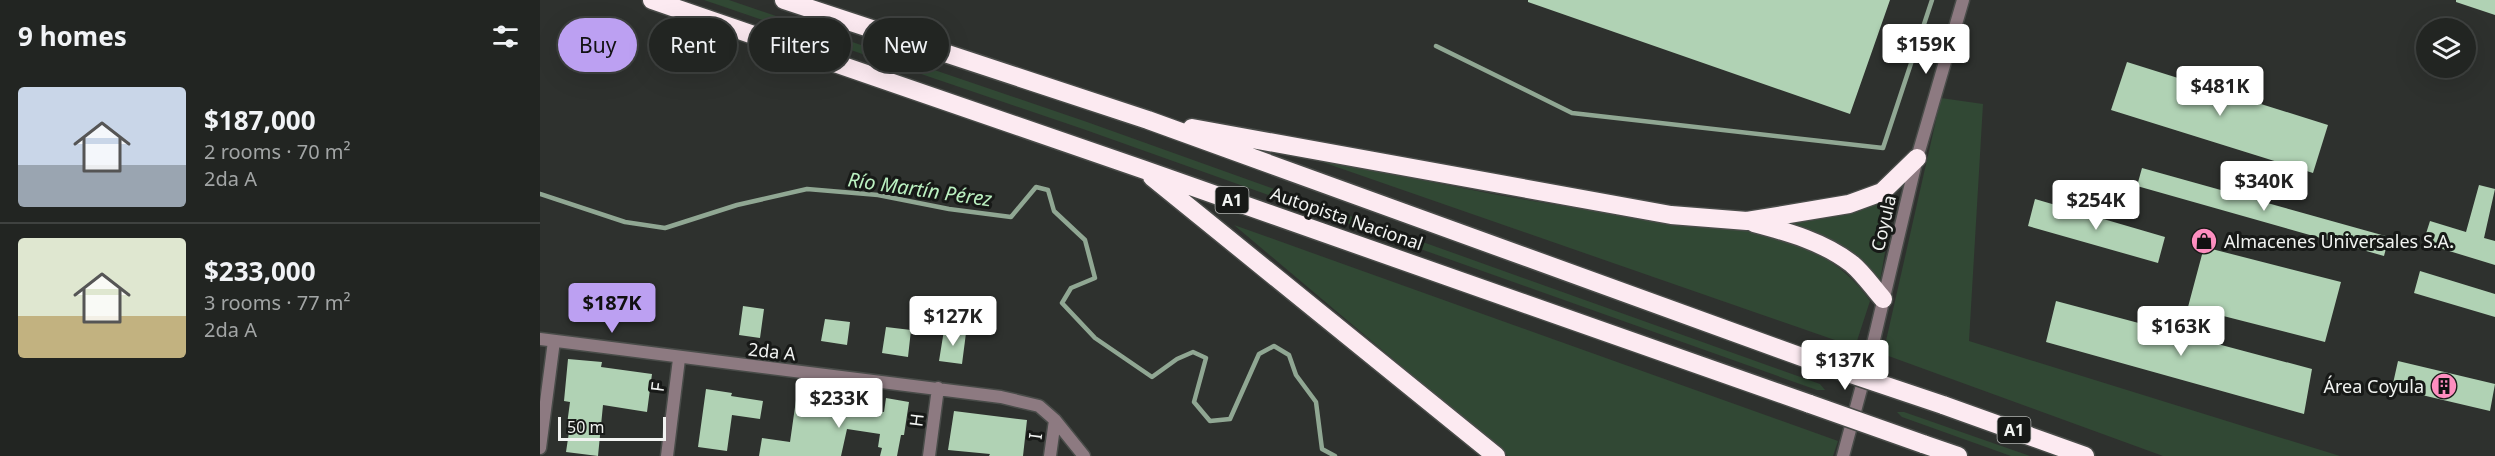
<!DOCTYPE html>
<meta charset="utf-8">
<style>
body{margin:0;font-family:"Noto Sans",sans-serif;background:#2a2d2a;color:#f1f3f6;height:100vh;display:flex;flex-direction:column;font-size:22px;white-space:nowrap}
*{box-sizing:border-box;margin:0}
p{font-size:20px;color:#a2a5a5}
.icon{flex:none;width:33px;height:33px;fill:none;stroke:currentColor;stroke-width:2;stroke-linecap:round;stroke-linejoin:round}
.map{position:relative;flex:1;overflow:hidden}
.panel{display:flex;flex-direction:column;background:#222522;width:540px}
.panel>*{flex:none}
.banner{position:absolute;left:18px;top:18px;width:570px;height:54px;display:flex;gap:12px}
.buttons{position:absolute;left:1876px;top:18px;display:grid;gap:12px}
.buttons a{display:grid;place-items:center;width:60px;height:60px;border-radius:50%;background:#222522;box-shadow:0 6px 24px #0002,0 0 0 2px #3f4240;font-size:30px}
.scale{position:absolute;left:18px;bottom:15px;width:108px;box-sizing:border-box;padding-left:6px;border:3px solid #f1f3f1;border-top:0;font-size:16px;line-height:21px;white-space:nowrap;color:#f1f3f1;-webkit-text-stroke:4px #171917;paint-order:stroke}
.price{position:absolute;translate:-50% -51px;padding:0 14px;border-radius:6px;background:#fff;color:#222;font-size:20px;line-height:39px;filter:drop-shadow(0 2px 3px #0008)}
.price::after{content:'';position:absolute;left:50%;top:36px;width:18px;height:14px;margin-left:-9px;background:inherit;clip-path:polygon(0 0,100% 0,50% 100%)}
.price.active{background:#bca0f2;color:#111}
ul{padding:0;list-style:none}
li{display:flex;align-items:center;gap:18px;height:150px;padding:0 18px}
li+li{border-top:2px solid #3f4240}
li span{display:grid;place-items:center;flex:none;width:168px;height:120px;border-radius:6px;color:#555}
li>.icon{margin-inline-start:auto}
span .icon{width:72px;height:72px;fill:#fffc;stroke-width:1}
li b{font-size:26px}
h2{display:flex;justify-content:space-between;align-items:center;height:72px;padding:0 18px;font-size:26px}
.pill{padding:0 21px;border-radius:27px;background:#222522;box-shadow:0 6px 24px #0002,0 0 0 2px #3f4240;font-size:21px;line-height:54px}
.pill.active{background:#bca0f2;color:#111}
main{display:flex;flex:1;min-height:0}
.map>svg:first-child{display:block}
.green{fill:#314834}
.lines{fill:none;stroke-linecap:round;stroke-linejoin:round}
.stream{stroke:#90a793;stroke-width:4.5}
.building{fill:#b0d2b4}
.minor-casing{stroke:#494c49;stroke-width:15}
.tertiary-casing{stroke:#494c49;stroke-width:15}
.motorway-casing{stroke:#494c49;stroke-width:21}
.minor{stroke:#8d7a81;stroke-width:12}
.tertiary{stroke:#8d7a81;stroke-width:12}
.motorway{stroke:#fceaf1;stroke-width:18}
.motorway-bridge-casing{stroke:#494c49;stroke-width:21;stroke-linecap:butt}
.motorway-bridge{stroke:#fceaf1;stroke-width:18}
.labels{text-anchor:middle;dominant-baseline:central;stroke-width:6;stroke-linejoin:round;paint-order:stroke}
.shield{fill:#171917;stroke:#b0b2b0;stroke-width:1.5}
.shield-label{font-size:16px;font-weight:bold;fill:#f1f3f1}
.street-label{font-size:18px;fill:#f1f3f1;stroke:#171917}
.poi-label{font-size:18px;fill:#f1f3f1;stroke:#171917;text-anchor:start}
.water-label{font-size:20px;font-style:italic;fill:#bbf1c1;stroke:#171917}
</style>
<main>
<section class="panel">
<h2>9 homes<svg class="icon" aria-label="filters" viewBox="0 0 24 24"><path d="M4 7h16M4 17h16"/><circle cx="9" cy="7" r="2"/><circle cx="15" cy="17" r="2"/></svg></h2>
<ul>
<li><span style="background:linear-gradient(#c9d6e8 65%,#9aa5b1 0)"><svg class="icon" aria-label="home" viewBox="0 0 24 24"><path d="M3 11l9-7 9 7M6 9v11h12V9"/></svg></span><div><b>$187,000</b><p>2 rooms · 70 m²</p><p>2da A</p></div></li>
<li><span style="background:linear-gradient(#dfe7d0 65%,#c2b280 0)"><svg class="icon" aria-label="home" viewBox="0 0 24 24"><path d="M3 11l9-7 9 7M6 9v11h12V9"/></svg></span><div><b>$233,000</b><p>3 rooms · 77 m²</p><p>2da A</p></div></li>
</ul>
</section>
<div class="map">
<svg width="1955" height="456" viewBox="0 0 1955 456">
<rect width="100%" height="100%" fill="#2e312e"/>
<path class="green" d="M164,0H189L547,122L1280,384L1285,390H1277L543,129Z
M1401,98L1443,104L1429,341L1800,456H1623L1343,354Z
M765,156C845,172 925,190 1005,203C1087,217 1173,216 1251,242C1283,253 1312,274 1330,301L1315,347Z
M1335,203L1351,218L1340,281C1314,252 1278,236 1242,221Z
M694,225L1298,441L1293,456H968Z
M1357,412H1364L1490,456H1471L1362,417Z"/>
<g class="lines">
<path class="stream" d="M896,46L1032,113L1343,148L1392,0
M0,194L85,222L125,228L197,205L267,189L338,195L409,209L471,217L496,187L508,190L514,211L545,240L555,278L531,288L522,303L555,338L612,377L637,359L653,352L666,358L654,402L670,421L690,419L719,354L734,346L749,355L756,375L776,402L782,449L795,456"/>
</g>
<path class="building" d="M988,0H1350L1310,114L988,2Z
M1916,0H1955V15L1916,2Z
M1587,62L1788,125L1773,173L1571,110Z
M1602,168L1849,237L1844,256L1597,186Z
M1939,185L1955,189L1944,238L1955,241V265L1883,243L1890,221L1926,232Z
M1495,199L1625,237L1618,263L1488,226Z
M1664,247L1801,282L1785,342L1648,307Z
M1880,271L1955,294V317L1874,293Z
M1516,301L1772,369L1764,414L1506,342Z
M203,306L224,309L220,338L199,335Z
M285,319L310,322L307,345L281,341Z
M346,327L371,330L368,357L342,353Z
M404,330L426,333L422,364L399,361Z
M28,359L62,362L61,367L112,374L107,412L63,405L58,456L26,452L29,432H26L30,402L24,401Z
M1858,361L1955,384L1950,411L1852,388Z
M166,389L192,393L191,396L223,401L220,419L192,415L187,451L158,447Z
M346,398L369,402L364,435H361L357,456H340L342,448L338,447L340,434L307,429L301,456H219L222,438L250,442L256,400L344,412Z
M414,411L487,420L483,456H449L450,454L408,450Z"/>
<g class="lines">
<g class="minor-casing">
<path id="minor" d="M0,339L461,397L499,406L515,420L544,456
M0,448L14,341
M127,456L139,359
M389,456L398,388
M510,456L515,420"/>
</g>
<g class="tertiary-casing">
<path id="tertiary" d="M1303,456L1332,348L1377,158L1423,0"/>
</g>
<g class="motorway-casing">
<path id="motorway" d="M112,0L602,169L1270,404
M244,0L608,120L1284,365
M652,128L1131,215L1207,221L1309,204L1342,192L1377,158
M612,177L956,456
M1214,223C1248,232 1284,242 1312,264C1324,274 1333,288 1343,299
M1403,405L1545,456
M1383,444L1418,456"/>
</g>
<use href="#minor" class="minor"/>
<use href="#tertiary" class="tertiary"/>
<use href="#motorway" class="motorway"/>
<g class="motorway-bridge-casing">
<path id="motorway-bridge" d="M1284,365L1403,405
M1270,404L1383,444"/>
</g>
<use href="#motorway-bridge" class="motorway-bridge"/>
</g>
<defs>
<g id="shop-disc" transform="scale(1.35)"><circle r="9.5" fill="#fd8ebf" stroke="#171917"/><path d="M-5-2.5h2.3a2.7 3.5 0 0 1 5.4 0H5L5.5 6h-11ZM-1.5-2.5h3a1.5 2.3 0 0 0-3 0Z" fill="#111"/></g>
<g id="building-disc" transform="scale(1.35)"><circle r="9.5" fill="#fd8ebf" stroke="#171917"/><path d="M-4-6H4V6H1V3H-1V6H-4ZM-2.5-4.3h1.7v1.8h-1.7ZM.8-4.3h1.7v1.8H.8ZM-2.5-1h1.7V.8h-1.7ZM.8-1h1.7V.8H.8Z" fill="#111"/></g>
</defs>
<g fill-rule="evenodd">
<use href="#shop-disc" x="1664" y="241"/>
<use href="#building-disc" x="1904" y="386"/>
</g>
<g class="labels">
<g class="shield">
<rect x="675.5" y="187" width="33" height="26" rx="4.5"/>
<rect x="1457.5" y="417" width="33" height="26" rx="4.5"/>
</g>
<g class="shield-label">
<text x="692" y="200">A1</text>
<text x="1474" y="430">A1</text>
</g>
<g class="street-label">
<text transform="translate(807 218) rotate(19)">Autopista Nacional</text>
<text transform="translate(1343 223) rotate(-77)">Coyula</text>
<text transform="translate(232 351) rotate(6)">2da A</text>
<text transform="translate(117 387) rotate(-83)">F</text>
<text transform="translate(376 420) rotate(-83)">H</text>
<text transform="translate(495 436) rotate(-83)">I</text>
</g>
<g class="poi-label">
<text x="1684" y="241">Almacenes Universales S.A.</text>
<text x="1884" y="386" text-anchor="end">Área Coyula</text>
</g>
<g class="water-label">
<text transform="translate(380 189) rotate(8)">Río Martín Pérez</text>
</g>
</g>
</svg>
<div class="buttons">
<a><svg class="icon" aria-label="layers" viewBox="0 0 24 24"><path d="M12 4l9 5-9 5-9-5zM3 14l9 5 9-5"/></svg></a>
</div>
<div class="scale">50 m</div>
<b class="price" style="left:1386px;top:75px">$159K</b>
<b class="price" style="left:1680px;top:117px">$481K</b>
<b class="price" style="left:1724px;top:212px">$340K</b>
<b class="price" style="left:1556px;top:231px">$254K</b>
<b class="price active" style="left:72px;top:334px">$187K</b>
<b class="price" style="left:413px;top:347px">$127K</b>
<b class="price" style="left:1641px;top:357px">$163K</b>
<b class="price" style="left:1305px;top:391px">$137K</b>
<b class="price" style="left:299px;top:429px">$233K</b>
<div class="banner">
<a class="pill active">Buy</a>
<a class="pill">Rent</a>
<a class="pill">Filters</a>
<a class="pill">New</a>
</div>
</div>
</main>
